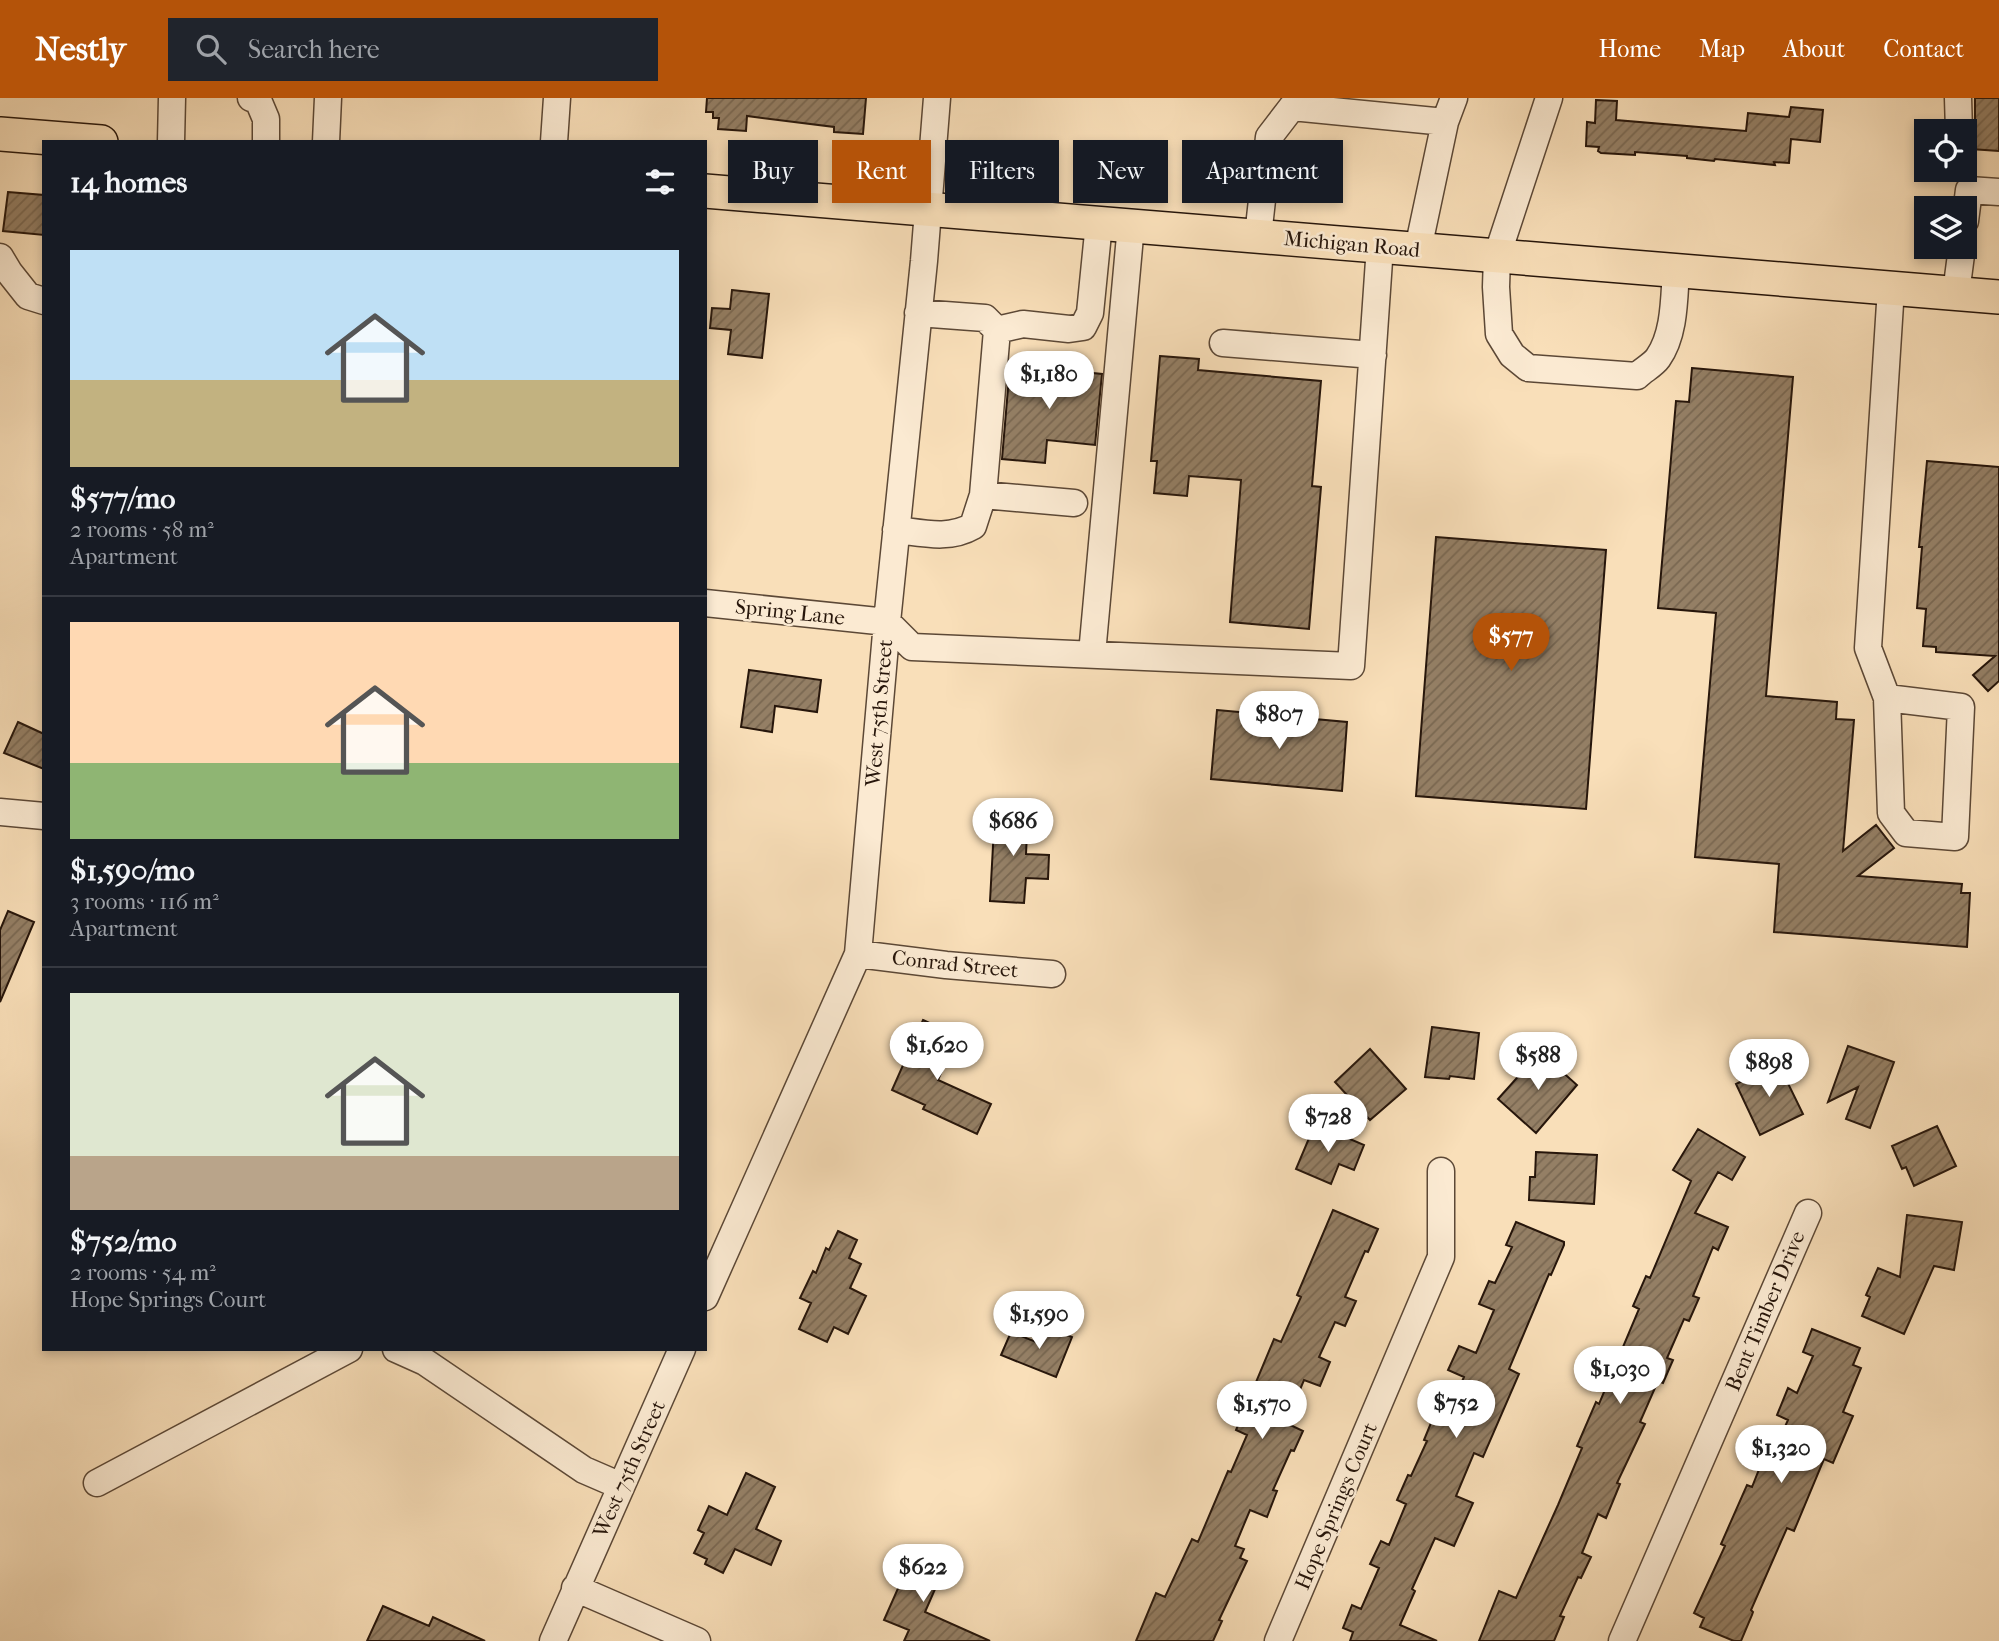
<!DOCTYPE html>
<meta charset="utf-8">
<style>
body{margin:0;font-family:"IM FELL French Canon",serif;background:#20242c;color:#f1f3f6;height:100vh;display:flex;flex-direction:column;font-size:26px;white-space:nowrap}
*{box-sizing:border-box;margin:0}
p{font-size:23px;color:#9ea1a6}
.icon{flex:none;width:38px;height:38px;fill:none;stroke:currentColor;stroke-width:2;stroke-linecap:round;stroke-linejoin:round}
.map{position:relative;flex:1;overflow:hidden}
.sheet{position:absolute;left:42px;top:42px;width:665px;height:1211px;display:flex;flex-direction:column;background:#171b24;border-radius:0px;box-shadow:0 4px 10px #0003}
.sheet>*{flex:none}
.top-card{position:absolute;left:728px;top:42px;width:665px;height:63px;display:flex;gap:14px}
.tools{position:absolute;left:1914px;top:21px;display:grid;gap:14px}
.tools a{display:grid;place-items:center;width:63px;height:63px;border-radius:0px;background:#171b24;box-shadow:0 4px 10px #0003;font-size:35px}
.price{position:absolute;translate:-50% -60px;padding:0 16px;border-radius:24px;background:#fff;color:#222;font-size:23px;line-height:46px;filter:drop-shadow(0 2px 4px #0008)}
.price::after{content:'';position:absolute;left:50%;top:42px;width:21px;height:16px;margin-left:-10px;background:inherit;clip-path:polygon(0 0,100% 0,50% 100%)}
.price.current{background:#b45309;color:#fff}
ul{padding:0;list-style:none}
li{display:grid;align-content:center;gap:14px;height:371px;padding:0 28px}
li+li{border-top:2px solid #363941}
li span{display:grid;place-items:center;height:217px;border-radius:0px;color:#555}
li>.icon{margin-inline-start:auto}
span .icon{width:126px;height:126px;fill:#fffc;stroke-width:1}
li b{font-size:30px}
h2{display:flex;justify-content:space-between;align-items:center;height:84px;padding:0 28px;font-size:30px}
.pill{padding:0 24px;border-radius:0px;background:#171b24;box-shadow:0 4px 10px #0003;font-size:24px;line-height:63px}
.pill.current{background:#b45309;color:#fff}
header{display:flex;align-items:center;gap:42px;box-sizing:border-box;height:98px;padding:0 35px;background:#b45309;color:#fff}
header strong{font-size:33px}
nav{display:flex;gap:38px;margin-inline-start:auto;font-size:24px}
.search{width:490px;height:63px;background:#20242c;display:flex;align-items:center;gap:18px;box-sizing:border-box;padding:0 24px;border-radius:0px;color:#9ea1a6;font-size:26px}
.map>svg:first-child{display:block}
.building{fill:url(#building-hatch);stroke:#27160b;stroke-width:2}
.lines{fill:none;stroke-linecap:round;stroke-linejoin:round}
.minor-casing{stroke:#5c4836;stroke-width:29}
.major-casing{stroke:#27160b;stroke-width:36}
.minor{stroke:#fbead2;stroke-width:26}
.major{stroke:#f9dfb9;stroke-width:33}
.labels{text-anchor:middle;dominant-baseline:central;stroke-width:5;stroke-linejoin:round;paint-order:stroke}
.street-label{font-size:21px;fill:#27160b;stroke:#fbead2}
</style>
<header>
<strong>Nestly</strong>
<div class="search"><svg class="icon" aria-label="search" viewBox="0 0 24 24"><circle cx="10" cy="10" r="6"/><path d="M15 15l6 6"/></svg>Search here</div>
<nav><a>Home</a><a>Map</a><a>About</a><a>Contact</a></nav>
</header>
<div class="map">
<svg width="1999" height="1543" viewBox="0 0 1999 1543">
<defs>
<pattern id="building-hatch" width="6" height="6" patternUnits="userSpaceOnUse" patternTransform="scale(1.75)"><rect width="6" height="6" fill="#947f65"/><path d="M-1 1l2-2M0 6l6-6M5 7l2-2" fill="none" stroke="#796751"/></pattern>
</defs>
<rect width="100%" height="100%" fill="#f9dfb9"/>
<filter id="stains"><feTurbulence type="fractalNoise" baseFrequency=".00286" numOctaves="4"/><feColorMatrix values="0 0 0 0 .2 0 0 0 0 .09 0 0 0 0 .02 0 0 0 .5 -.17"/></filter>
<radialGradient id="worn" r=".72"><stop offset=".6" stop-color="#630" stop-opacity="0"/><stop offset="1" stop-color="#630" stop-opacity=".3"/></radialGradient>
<path class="building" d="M707,0H866L863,36L834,34V29L747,18L746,33L718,31L719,20H713V14H706Z
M1975,0H1999V53L1971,51L1975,33Z
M1596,2L1617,3L1616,22L1746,33L1748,15L1789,19L1791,9L1823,12L1820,44L1791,41L1789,65L1774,64L1775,67L1715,61L1714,63L1687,60V58L1635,54V57L1601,55L1598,53L1599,49L1586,48L1587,24L1595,25Z
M8,94L44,97V137L3,133Z
M732,192L769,196L762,260L728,256L731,232L710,230L712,210L730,211Z
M1160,258L1199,261L1198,272L1321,283L1312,388L1321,389L1309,531L1230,524L1241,382L1189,378L1187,398L1154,395L1157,363H1151Z
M1010,267L1102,276L1095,347L1047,342L1045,365L1002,361Z
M1692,270L1793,279L1766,598L1837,604L1836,621L1854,622L1843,753L1876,727L1894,750L1858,778L1962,786L1961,795H1970L1967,849L1774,834L1779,766L1695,759L1716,515L1658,510L1676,303L1689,304Z
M1927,363L1999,369V583L1988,593L1973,577L1995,558L1936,554V549L1923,548L1926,511L1917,510L1922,449H1919Z
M1436,439L1606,452L1586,711L1416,698Z
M749,572L821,582L817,614L775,608L772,634L741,629Z
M1217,612L1347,624L1342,693L1211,681Z
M18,624L44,636V671L4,655Z
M995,711L1028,713L1026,756L1049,757L1048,781L1026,780L1024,805L990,803Z
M8,813L34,824L0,904V832Z
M923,922L949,934L942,950L950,954L938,982L991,1006L977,1036L923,1011L925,1007L892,992Z
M1432,929L1479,935L1474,981L1450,978L1449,981L1425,979Z
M1848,948L1894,964L1870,1030L1846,1021L1858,989L1828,1004Z
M1370,951L1406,991L1370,1022L1335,984Z
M1540,954L1577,987L1536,1035L1498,1001Z
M1778,965L1803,1016L1760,1037L1736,986Z
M1315,1026L1364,1047L1354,1072L1339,1066L1331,1086L1296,1071Z
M1937,1028L1956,1068L1914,1088L1906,1069L1902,1071L1892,1048Z
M1698,1031L1745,1059L1732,1082L1718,1074L1695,1115L1728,1129L1718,1152L1713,1149L1693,1198L1699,1200L1689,1223L1684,1221L1667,1260L1673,1262L1663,1285L1658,1283L1640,1324L1645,1326L1617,1385L1620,1386L1606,1420L1598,1416L1582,1455L1591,1459L1581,1480L1578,1479L1560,1518L1564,1519L1554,1543H1479L1499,1493L1516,1500L1558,1407L1582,1350L1577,1348L1596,1304L1599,1306L1639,1211L1633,1208L1646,1178L1650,1180L1691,1083L1673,1072Z
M1536,1054L1597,1057L1594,1106L1529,1102L1530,1079H1535Z
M1333,1112L1378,1131L1368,1154L1365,1153L1345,1199L1356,1203L1345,1228L1335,1224L1319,1259L1330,1264L1320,1288L1304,1282L1286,1325L1303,1333L1294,1353L1291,1352L1273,1392L1277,1393L1267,1419L1250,1412L1235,1448L1244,1451L1240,1460L1247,1463L1219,1522L1222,1523L1213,1543H1136L1156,1495L1165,1499L1192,1441L1198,1444L1228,1373L1231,1374L1247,1337L1236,1332L1274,1241L1281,1244L1301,1199L1297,1197Z
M1907,1117L1962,1124L1954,1172L1934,1168L1904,1236L1862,1218L1870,1199L1866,1197L1878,1170L1900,1179Z
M1516,1124L1564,1144V1147L1551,1177L1549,1176L1509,1271L1519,1276L1483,1359L1474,1355L1456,1398L1473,1405L1454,1448L1435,1440L1412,1491L1415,1493L1400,1527L1437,1543H1350L1353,1534L1343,1530L1352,1507L1361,1511L1379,1470L1370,1466L1381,1443L1389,1447L1406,1406L1397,1402L1408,1377L1411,1378L1427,1343L1424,1342L1433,1320L1444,1324L1464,1279L1448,1272L1459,1248L1476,1255L1494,1212L1479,1206L1489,1183L1495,1185L1512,1149L1506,1147Z
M838,1133L857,1142L849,1160L861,1166L850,1190L866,1198L848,1236L834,1229L827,1244L799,1231L811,1205L800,1200L813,1173L816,1175L826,1150L829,1152Z
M1047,1229L1072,1239L1056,1279L1001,1257L1011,1234L1041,1246Z
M1812,1231L1860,1250L1853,1267L1861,1270L1843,1314L1853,1318L1833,1365L1824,1361L1794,1433L1787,1430L1751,1512L1753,1514L1752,1517L1741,1543H1734L1700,1529L1704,1520L1694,1515L1725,1448L1721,1446L1747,1387L1752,1389L1760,1369L1766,1371L1788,1322L1777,1317L1788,1290L1797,1295L1813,1258L1803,1254Z
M746,1375L775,1389L756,1431L781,1443L771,1467L735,1451L723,1475L705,1466L707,1461L694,1455L704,1435L698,1432L709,1408L727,1417Z
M915,1452L946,1466L925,1514L990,1543H904L909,1532L884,1522Z
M383,1508L429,1528L433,1519L485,1543H367Z"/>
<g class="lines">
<g class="minor-casing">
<path id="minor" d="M251,0L258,2L266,21V44
M1549,0L1497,158L1496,189L1499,236L1512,257L1528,270L1637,278C1643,272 1653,267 1658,260C1675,236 1674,200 1676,172
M1958,0L1959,33
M171,44L172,0
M326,44L328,0
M554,44L557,0
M1965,123L1969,92L1999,94
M1258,138L1269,39L1292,9L1445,24
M1418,151L1445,24L1454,0
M0,159L9,174L28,198L44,203
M1956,195L1962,149
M997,232L1023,226L1069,231L1083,229L1090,215L1099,125
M1223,245L1373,257
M983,397L1074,405
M896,432C923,435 949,442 973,428L983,397L997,232L985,220L918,215
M705,505L887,524L912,549L1351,568L1380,148
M1092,556L1131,127
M1887,600L1961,609L1955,739L1906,735L1891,715L1887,600L1868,550L1891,190
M0,714L44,718
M858,856L946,867L1052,876
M705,1199L858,856L887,524L924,163L937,0
M396,1251L425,1264L584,1372L621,1388
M97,1385L349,1251
M575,1490L697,1543
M553,1543L682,1251
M1278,1543L1441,1159V1073
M1622,1543L1808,1115"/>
</g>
<g class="major-casing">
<path id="major" d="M0,36L101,44
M705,93L1999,199"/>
</g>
<use href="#minor" class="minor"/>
<use href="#major" class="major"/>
</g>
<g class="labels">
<g class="street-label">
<text transform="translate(1352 146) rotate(5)">Michigan Road</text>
<text transform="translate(790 514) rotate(6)">Spring Lane</text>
<text transform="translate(879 615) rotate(-85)">West 75th Street</text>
<text transform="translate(955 866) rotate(6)">Conrad Street</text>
<text transform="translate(1765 1213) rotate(-67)">Bent Timber Drive</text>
<text transform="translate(629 1371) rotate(-66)">West 75th Street</text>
<text transform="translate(1336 1408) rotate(-67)">Hope Springs Court</text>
</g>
</g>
<rect width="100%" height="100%" filter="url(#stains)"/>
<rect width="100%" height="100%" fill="url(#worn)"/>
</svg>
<div class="tools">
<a><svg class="icon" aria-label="locate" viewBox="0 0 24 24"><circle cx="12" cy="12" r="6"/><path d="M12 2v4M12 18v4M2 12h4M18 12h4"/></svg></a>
<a><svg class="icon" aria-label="layers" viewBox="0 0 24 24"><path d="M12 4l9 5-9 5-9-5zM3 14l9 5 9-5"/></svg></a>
</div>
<b class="price" style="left:1049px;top:313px">$1,180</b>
<b class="price current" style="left:1511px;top:575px">$577</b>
<b class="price" style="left:1279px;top:653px">$807</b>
<b class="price" style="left:1013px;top:760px">$686</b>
<b class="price" style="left:937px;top:984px">$1,620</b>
<b class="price" style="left:1538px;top:994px">$588</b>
<b class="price" style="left:1769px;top:1001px">$898</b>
<b class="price" style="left:1328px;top:1056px">$728</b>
<b class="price" style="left:1039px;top:1253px">$1,590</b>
<b class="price" style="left:1620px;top:1308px">$1,030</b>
<b class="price" style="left:1456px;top:1342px">$752</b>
<b class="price" style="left:1262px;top:1343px">$1,570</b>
<b class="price" style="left:1781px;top:1387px">$1,320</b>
<b class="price" style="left:923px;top:1506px">$622</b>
<div class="top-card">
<a class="pill">Buy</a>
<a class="pill current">Rent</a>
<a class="pill">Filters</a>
<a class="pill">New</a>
<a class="pill">Apartment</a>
</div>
<section class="sheet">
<h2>14 homes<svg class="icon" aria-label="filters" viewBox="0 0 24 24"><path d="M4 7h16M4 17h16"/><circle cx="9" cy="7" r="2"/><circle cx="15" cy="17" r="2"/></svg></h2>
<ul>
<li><span style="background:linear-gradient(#bfe0f5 60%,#c2b280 0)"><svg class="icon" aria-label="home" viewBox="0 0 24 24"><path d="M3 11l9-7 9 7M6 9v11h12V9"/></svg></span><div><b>$577/mo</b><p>2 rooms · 58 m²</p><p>Apartment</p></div></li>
<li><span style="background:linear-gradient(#ffd9b3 65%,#8fb573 0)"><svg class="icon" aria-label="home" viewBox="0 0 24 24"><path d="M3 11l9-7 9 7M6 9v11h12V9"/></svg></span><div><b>$1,590/mo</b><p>3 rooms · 116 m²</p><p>Apartment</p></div></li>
<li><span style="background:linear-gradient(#dfe7d0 75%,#b9a48a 0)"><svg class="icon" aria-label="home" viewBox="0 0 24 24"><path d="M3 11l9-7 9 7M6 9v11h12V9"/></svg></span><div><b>$752/mo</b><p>2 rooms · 54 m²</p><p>Hope Springs Court</p></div></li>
</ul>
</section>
</div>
